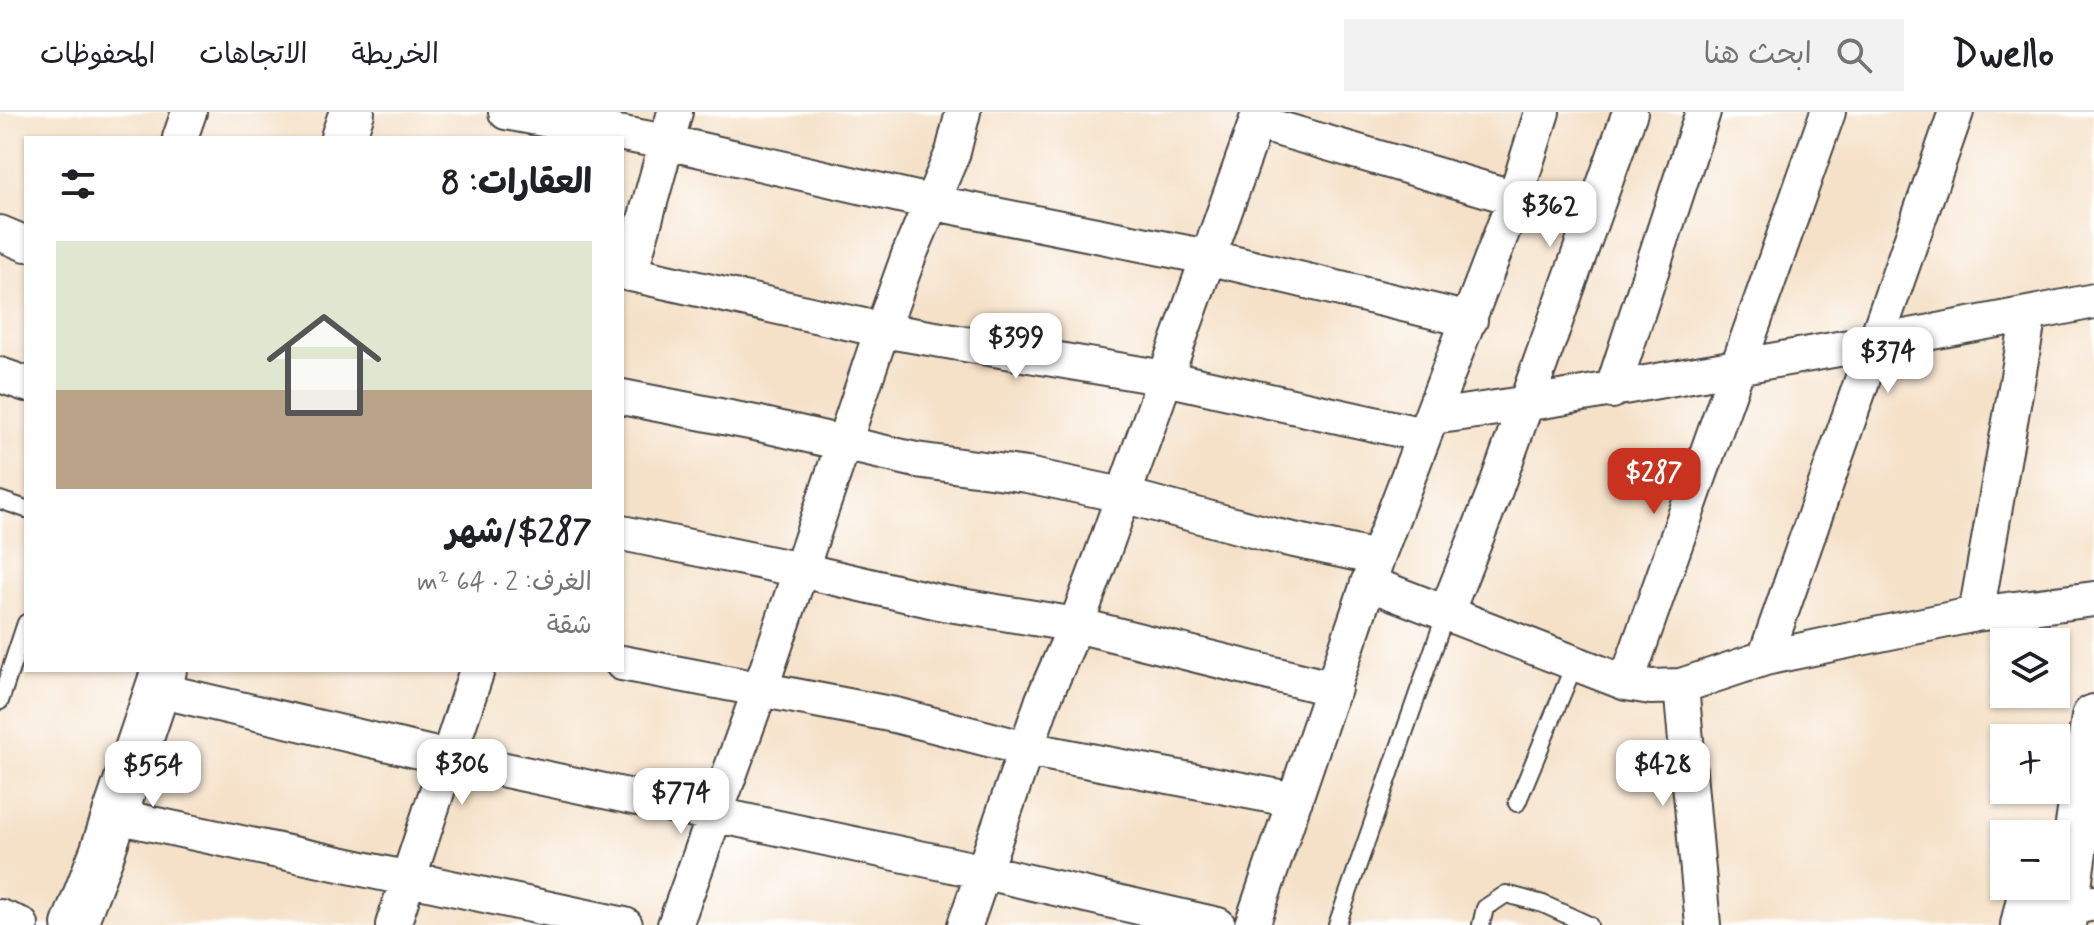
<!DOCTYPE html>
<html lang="ar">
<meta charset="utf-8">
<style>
body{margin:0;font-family:Mynerve,"Playpen Sans Arabic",sans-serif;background:#f2f2f2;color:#202124;direction:rtl;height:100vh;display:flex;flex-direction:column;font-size:30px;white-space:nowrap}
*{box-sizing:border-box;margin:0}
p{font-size:26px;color:#757577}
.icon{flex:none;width:44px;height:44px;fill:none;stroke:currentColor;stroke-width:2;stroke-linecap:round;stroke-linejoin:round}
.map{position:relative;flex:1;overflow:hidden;direction:ltr}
.sheet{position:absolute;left:24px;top:24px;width:600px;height:536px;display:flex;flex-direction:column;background:#fff;border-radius:0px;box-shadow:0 2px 6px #0004;direction:rtl}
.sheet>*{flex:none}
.controls{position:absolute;left:1990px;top:516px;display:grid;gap:16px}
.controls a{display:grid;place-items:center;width:80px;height:80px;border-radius:0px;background:#fff;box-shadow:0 2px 6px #0004;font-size:40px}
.price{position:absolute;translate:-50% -68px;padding:0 18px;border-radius:16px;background:#fff;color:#222;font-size:26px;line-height:52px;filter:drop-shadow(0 2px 4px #0008)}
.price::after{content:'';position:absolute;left:50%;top:48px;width:24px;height:18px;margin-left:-12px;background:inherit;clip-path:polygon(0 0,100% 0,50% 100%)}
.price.on{background:#c8321e;color:#fff}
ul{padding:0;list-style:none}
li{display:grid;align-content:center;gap:16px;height:424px;padding:0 32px}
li+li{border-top:2px solid #e0e0e0}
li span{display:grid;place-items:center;height:248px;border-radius:0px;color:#555}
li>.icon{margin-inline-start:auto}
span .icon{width:144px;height:144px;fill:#fffc;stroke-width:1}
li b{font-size:34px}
h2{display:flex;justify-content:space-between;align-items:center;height:96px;padding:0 32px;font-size:34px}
header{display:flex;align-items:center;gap:48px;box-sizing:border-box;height:112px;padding:0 40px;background:#fff;border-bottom:2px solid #e0e0e0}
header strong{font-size:38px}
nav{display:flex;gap:44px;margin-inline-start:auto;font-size:28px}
.search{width:560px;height:72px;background:#f2f2f2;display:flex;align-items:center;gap:20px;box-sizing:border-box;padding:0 28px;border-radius:0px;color:#757577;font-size:30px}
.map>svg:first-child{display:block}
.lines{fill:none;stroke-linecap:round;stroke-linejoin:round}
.lane-casing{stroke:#494643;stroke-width:20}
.street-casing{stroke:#494643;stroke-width:38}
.secondary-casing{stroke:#494643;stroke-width:48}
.lane{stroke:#fff;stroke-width:16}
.street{stroke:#fff;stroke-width:34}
.secondary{stroke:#fff;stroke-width:44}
</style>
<header>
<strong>Dwello</strong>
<div class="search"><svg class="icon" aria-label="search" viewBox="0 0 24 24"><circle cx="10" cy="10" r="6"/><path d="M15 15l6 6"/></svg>ابحث هنا</div>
<nav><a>الخريطة</a><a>الاتجاهات</a><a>المحفوظات</a></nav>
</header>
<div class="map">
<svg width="2094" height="813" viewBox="0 0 2094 813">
<rect width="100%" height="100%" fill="#fff"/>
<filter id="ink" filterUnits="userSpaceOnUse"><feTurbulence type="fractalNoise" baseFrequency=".0125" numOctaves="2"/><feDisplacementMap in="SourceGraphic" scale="16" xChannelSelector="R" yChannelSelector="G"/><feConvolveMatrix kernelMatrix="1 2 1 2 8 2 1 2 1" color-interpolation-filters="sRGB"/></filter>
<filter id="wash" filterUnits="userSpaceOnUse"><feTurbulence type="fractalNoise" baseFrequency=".006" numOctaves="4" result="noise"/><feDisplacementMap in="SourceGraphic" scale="32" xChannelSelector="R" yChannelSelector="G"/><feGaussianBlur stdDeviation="1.8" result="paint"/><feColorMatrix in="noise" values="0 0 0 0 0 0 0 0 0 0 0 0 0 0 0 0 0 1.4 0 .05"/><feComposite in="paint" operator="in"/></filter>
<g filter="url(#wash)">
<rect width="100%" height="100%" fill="#f5e1c8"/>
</g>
<g filter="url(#ink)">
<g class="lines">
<g class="lane-casing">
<path id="lane" d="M0,388L26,397
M0,589L26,511
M1517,691L1575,551
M1337,813L1446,501
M1481,813L1485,796L1506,782L1543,792L1589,813"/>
</g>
<g class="street-casing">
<path id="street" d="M506,0L666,30L930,90L1207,145L1470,208
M1256,10L1515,86
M180,26L189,0
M0,121L26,132
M622,160L882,218L1165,266L1424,323
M630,162L675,0
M0,263L26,272
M1612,279L1703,0
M622,285L760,312L916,348L1027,363L1122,383L1271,423L1377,446
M1432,305C1534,292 1635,273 1736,255C1856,234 1975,213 2094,189
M622,421L801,458L943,491L1076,513L1334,577
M1368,471L1626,571L1651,575L1681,574L1765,546L1976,502L2094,487
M1446,501L1494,381L1630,0
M1976,502L2029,202
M1765,546L1956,0
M622,551L895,603L1027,637L1295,688
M1626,571L1828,0
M1681,574L1703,813
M158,578L449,646L985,760L1218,813
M115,704L625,813
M2042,797H2064L2094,791
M0,805L21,813
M393,813L477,558
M675,813L760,578L882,218L909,143L953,40L963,0
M965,813L1043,588L1076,513L1101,446L1260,0
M1252,813L1377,446L1515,86L1542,0"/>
</g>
<g class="secondary-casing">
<path id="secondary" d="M343,26L352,0
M74,813L102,741L164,558
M2023,813L2032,774
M2063,813L2094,605"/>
</g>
<use href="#lane" class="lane"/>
<use href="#street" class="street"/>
<use href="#secondary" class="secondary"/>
</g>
</g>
</svg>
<div class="controls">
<a><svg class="icon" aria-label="layers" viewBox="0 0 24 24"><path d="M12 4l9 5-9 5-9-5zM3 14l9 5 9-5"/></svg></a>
<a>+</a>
<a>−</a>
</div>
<b class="price" style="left:1550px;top:137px">$362</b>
<b class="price" style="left:1016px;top:269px">$399</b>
<b class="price" style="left:1888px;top:283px">$374</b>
<b class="price on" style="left:1654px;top:404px">$287</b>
<b class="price" style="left:462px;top:695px">$306</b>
<b class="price" style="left:1663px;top:696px">$428</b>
<b class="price" style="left:153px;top:697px">$554</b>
<b class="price" style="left:681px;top:724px">$774</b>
<section class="sheet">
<h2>العقارات: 8<svg class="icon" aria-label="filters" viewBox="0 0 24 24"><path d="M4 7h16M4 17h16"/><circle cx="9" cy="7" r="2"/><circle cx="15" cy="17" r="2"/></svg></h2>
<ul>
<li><span style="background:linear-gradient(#dfe7d0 60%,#b9a48a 0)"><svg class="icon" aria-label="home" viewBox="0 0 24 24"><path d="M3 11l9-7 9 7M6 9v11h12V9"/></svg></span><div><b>$287/شهر</b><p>الغرف: 2 · 64 m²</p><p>شقة</p></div></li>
</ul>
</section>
</div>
